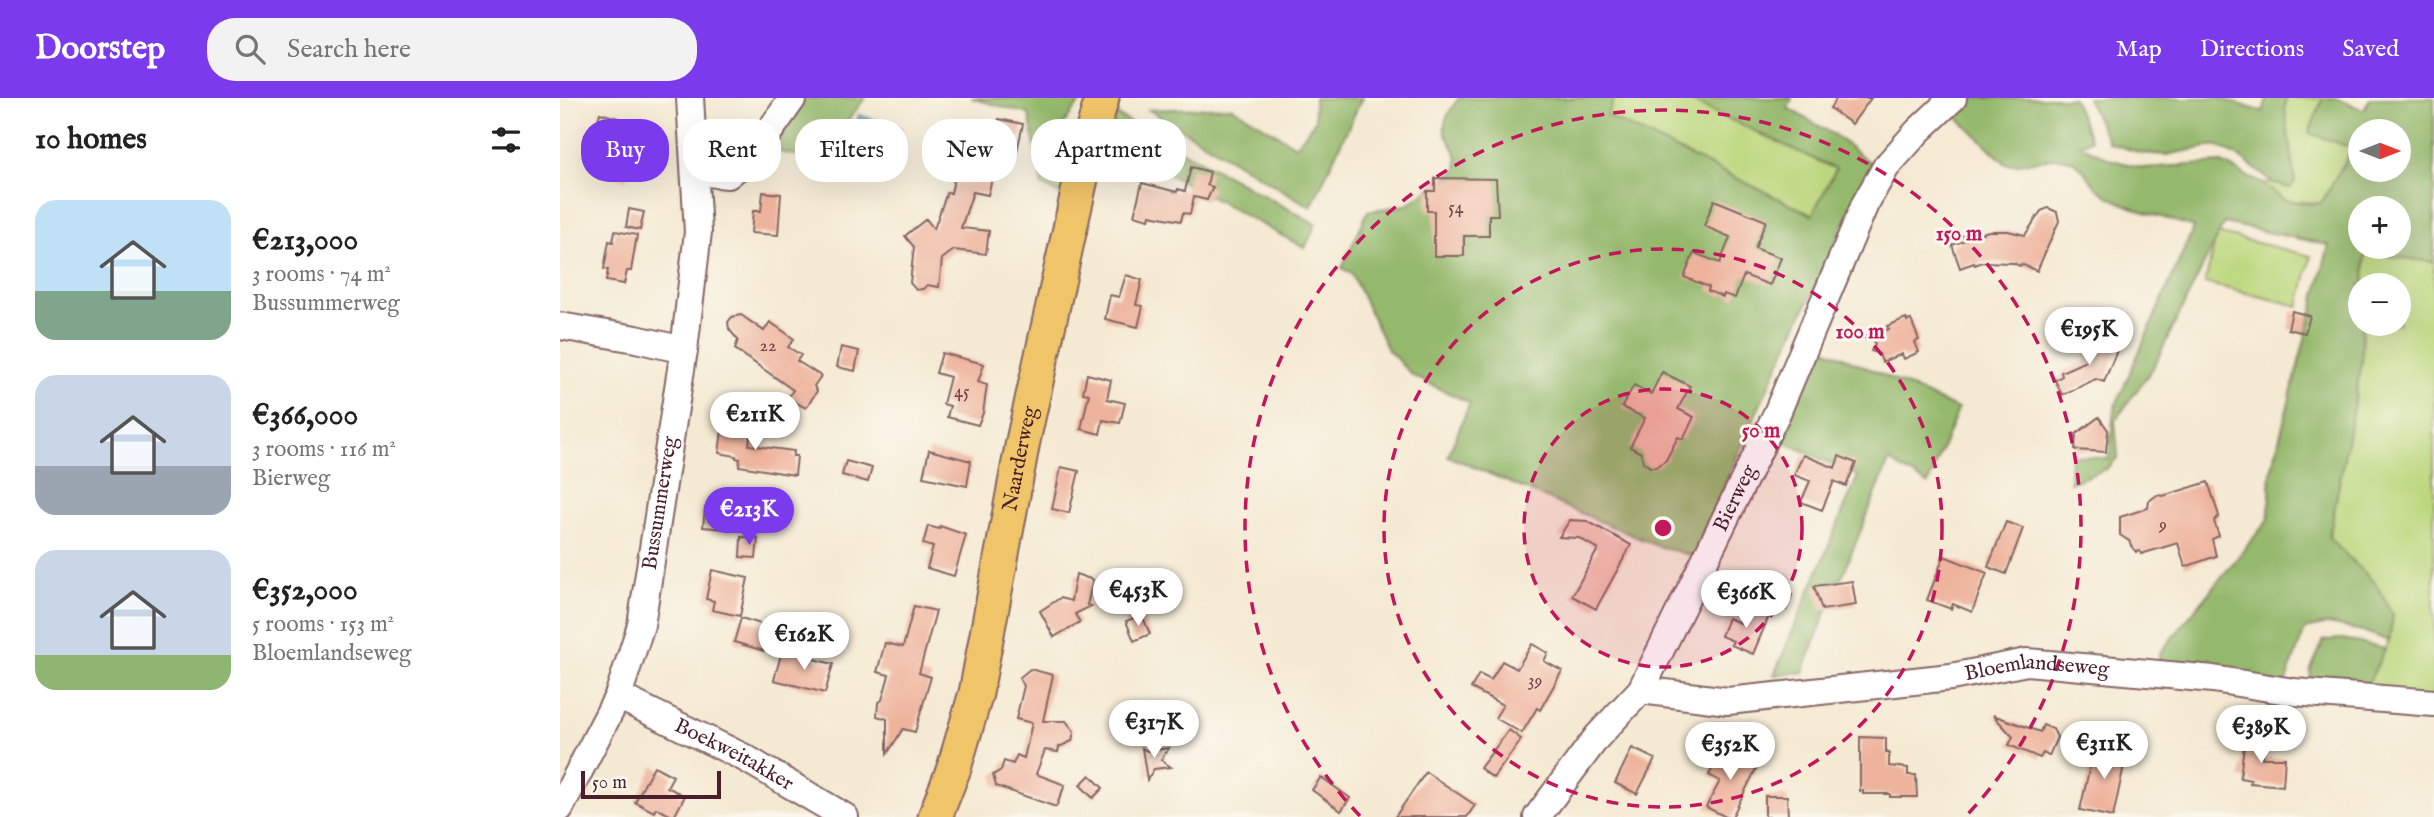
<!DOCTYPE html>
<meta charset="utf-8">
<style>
body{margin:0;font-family:"IM FELL English",serif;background:#f2f2f2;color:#222;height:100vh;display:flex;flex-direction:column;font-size:26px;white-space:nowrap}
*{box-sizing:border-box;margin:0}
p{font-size:23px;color:#767676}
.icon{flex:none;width:38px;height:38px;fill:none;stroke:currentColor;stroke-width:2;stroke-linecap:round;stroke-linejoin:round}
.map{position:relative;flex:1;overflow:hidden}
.side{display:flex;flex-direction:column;background:#fff;width:560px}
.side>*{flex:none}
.banner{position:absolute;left:21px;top:21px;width:665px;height:63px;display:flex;gap:14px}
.needle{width:46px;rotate:90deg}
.fabs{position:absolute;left:1788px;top:21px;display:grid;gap:14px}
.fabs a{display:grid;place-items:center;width:63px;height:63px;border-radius:50%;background:#fff;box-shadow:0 7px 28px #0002;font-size:35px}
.scale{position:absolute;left:21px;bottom:18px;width:140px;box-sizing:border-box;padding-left:7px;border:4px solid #4a1f2b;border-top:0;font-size:19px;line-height:24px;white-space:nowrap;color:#4a1f2b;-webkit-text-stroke:5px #fbf7ec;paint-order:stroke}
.price{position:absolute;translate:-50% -60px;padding:0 16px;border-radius:24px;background:#fff;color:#222;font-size:23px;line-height:46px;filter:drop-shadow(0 2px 4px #0008)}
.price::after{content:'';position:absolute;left:50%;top:42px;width:21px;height:16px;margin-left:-10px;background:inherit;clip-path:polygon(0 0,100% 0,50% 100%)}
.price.selected{background:#7c3aed;color:#fff}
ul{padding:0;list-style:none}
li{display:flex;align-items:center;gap:21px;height:175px;padding:0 35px}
li span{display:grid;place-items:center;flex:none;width:196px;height:140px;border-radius:21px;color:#555}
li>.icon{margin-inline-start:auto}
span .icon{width:84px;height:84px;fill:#fffc;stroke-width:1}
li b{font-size:30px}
h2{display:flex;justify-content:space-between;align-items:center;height:84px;padding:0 35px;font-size:30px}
.tag{padding:0 24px;border-radius:28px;background:#fff;box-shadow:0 7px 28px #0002;font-size:24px;line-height:63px}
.tag.selected{background:#7c3aed;color:#fff}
header{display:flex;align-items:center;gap:42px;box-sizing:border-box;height:98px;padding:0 35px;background:#7c3aed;color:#fff}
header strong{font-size:33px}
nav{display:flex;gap:38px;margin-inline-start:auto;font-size:24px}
.search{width:490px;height:63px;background:#f2f2f2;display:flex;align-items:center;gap:18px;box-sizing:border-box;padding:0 24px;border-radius:28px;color:#767676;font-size:26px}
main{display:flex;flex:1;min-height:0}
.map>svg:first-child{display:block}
.green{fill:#bbd77d;stroke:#827b54;stroke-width:2}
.forest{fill:#94b86c;stroke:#6f6c4c;stroke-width:2;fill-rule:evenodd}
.water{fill:#57a7d1;stroke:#50637e;stroke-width:2}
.building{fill:#eeb39c}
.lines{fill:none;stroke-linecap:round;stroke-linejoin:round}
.minor-casing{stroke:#866665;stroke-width:30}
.major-casing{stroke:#866665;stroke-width:37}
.minor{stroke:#fff;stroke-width:26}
.major{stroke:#f0c469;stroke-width:33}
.ring{fill:none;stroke:#c2185b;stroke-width:3.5;stroke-dasharray:12 9}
.labels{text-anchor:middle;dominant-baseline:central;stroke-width:6;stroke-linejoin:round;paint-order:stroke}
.number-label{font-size:18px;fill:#734447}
.street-label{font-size:21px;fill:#4a1f2b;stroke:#fbf7ec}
.centre{fill:#c2185b;stroke:#fbf7ec;stroke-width:3.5}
.ring-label{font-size:21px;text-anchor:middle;font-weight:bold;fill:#c2185b;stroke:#fbf7ec;stroke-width:6;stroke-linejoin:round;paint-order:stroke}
</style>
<header>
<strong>Doorstep</strong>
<div class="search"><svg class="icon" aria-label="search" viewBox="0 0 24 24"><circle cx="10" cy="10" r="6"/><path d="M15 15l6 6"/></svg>Search here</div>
<nav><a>Map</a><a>Directions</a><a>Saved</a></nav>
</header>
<main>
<section class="side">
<h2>10 homes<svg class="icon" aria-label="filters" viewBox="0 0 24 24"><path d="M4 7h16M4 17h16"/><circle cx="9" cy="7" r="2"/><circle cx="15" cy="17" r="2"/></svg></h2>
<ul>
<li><span style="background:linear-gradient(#bfe0f5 65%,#7fa58c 0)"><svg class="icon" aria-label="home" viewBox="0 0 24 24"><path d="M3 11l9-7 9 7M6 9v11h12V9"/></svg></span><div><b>€213,000</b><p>3 rooms · 74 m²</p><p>Bussummerweg</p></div></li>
<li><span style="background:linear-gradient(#c9d6e8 65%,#9aa5b1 0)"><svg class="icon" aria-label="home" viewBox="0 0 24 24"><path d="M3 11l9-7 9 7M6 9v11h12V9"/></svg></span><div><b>€366,000</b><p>3 rooms · 116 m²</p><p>Bierweg</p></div></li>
<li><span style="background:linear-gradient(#c9d6e8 75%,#8fb573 0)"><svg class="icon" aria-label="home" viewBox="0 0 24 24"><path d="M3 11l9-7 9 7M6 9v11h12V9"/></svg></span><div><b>€352,000</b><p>5 rooms · 153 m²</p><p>Bloemlandseweg</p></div></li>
</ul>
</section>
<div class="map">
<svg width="1874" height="719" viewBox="0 0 1874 719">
<rect width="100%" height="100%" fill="#fbf7ec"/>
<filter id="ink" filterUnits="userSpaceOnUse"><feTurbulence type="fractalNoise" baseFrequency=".0143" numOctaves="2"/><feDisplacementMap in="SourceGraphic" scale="14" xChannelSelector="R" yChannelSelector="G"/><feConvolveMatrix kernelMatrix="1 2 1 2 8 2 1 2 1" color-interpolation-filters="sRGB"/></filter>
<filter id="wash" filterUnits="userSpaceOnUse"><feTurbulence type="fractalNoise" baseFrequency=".00686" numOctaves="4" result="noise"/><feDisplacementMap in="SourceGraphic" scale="28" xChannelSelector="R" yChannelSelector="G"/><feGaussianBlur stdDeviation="1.57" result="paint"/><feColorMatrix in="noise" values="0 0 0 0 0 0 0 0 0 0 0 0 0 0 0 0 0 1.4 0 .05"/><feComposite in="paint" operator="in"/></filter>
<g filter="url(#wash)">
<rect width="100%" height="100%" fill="#f4e9d2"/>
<path class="green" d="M1055,0H1124L1276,71L1253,117L1046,18Z
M1726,0H1763L1749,35L1793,50L1761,105L1724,102L1703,86L1712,84L1730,90L1725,12Z
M1657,135L1751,158L1739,208L1645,185Z
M1805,155L1874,164V601L1804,594L1829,543L1833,517L1769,441L1802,258L1803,226H1839V187H1804Z"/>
<path class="forest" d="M243,0H305L258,62L206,51Z
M411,0H523L503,27L511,50L503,97L482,88L469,16Z
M754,0H802L751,109L589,12L672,9L736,48L755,23Z
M899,0H1055L1047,18L1252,117L1276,71L1124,0H1232L1228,10L1276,38L1312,66L1209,287L1133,458L1095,447L888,358L910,305L853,278L828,252L791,175L782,170L808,113L847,107L897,72C902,38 865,43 899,0Z
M1409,0H1513L1531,42L1520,47L1552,62L1583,70L1662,65L1703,86L1724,102L1747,106L1761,105L1793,50L1749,35L1763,0H1778L1803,12L1810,0H1874V164L1805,155L1804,187H1801L1802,263L1769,440L1816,486L1833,517L1829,543L1803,533L1768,526L1745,531L1724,588L1599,572V556L1709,421L1711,374L1769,147L1664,125L1593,270L1555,323L1558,359L1546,371L1510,385L1511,357L1549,361L1554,311L1634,129C1604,119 1568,112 1542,94C1530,86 1526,69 1512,63C1492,54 1467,69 1446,66L1393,15ZM1801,33H1839V72H1801ZM1801,110H1839V149H1801Z
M1527,0H1659L1703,14L1707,0H1726L1725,13L1735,83L1730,90L1712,84L1681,60L1656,47L1606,57L1581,55L1549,45Z
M555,16L756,126L745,150L549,44Z
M1250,244L1398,311L1368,386L1329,363L1281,481L1272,485L1273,496L1243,574L1214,577L1298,378L1209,337Z
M1783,541L1825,551L1804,594L1752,590L1750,573L1764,542Z"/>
<path class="water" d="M299,17L340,30L334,51L292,37Z"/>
<g id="blocks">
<path class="building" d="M1277,0H1311L1292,26L1270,10Z
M40,15L58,20L52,41L67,45L62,63L71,65L66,82L36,74L45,41L34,38Z
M439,21L463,26L453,71L429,66Z
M631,69L650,74L647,87L653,89L647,102L634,99L630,116L623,115L621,123L590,117L589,121L574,117L582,85L617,94L618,91L625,93Z
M396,73L432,81L428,97L413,94L401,130L429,133L426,156L394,152L382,161L379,189L367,187L363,191L356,192L350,185L354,149L345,138L366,121L374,131L387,94L391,95Z
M875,80L936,81L938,117H929V138H904V158H874V113H867V93H875Z
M203,94L221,96L218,137L191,135L193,113H201Z
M1154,102L1206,123L1195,150L1221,160L1210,187L1184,177L1175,200L1164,196L1163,199L1148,193L1149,189L1124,179L1134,155L1160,165L1170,139L1144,128Z
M1488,110L1497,114L1499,123L1477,173L1461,166L1460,168L1453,165L1422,164L1415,167L1414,165L1400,170L1392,147L1406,142L1405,140L1429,133H1448L1465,137L1481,113Z
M69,111L84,114L80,132L66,129Z
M55,133L77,137L71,173H67L64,186L46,183L48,172L44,171L49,143L53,144Z
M566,177L582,182L576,207L583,208L578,229L545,221L550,197L559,199Z
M1732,213L1750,218L1745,235L1728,231Z
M181,217L204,233L210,224L226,235L234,241L228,249L241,257L237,263L261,278L254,288L257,293L246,310L228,300L233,292L175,251L178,242L169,231L168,224L172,219Z
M1346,220L1347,223L1351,222L1359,242L1355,244L1359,254L1344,261L1342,256L1322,264L1319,256L1311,253L1315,246L1311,238L1329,231L1327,228Z
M1535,240L1544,242L1558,250L1544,284L1536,281L1502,297L1495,282L1502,278L1501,274L1526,263Z
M281,249L299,253L295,273L277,269Z
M382,255L424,266L418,284L427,287L423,315L418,327L387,319L390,308L383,306L390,279L376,275Z
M1102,274L1130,288L1118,311L1134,319L1123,341L1118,339L1106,362L1096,369H1090L1083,364L1081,355L1070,349L1085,320L1062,309L1074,287L1091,296Z
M527,276L551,282L547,301L565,305L560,325L543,322L540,336L521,331L529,296L523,295Z
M1539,319L1548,332L1546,354L1515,352L1516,336Z
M163,326L191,330L189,347L234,353L233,358H237L235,377L179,368L180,361L176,360V358L159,355Z
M369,352L411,363L407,388L363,379Z
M1243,357L1275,370L1279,358L1296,365L1286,388L1274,383L1262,412L1241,404L1250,383L1234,377Z
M286,363L312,370L308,384L282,377Z
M501,369L519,373L509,415L492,411Z
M1648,384L1659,418L1654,423L1659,438L1652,441L1656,458L1625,469L1618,445L1581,456L1580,453L1576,454L1569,443L1560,437V419L1588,410L1589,403L1597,397L1603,398Z
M145,410L178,412L177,432L143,429Z
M1010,422L1027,423L1071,447L1036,511L1012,498L1038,451L1019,440L999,439Z
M1446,424L1463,430L1446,476L1428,469Z
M368,428L379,431L380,428L406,437L394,478L367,470L373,449L363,446Z
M181,439L198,440L196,460L180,459Z
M1384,458L1427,475L1412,514L1393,506L1391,511L1367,502Z
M152,472L188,480L180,518L152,512L154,503L146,501Z
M516,476L533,482L527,507L531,508L515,516L520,524L494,539L480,513L500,500L511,503Z
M1292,483L1296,507L1262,512L1254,488Z
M1213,489L1232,497L1226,512L1207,504Z
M354,508L376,513L359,575L371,579L355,634L343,631L327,656V621L317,618L318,605L322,602L329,577L317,574L325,545L343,549Z
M1187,509L1209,518L1193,556L1171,547L1173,543L1161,538L1168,520L1180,525Z
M582,517L590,536L574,543L566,523Z
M181,520L211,529L204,553L174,544Z
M972,546L988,555L984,563L1002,573L980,612L977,610L962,635L935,620L943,607L911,590L919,576L931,582L942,563L957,571Z
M222,553L273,566L265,595L214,582Z
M470,571L493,577L483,623H506L514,633L512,643L499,649L498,654L485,652L476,676L505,687L496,709L436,688L433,677L441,672L444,663L453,666L457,657L464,660L472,625L456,621L464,588L459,580Z
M1433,617L1480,634L1483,627L1493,631L1497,639L1489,658L1483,655L1480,660L1449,647L1453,639Z
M949,632L961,641L959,645L933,680L920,670Z
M1300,639L1326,640V655H1329V668L1348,670V677H1356L1357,699H1330V696H1303V693H1300Z
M1685,639L1705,642L1702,660H1725L1723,688L1690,685L1691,682L1680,680Z
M1535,646L1567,653L1553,719L1520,712Z
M1163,649L1198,667L1172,719H1166L1146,709L1160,683L1149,677Z
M582,650L587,653L609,650L601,662L611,669L594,671L587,682Z
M1072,650L1095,661L1077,696L1055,685Z
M94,668L113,678L107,689L125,698L114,719L96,710L94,714L75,704Z
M866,674L915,707L907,719H835Z
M530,677L543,690L533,700L520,687Z
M761,679L790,700L781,713L752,692Z
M1205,698H1227L1228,719H1205Z"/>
</g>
</g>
<g filter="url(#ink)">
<use href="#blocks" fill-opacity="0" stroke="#866665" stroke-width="2"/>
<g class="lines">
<g class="minor-casing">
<g id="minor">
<path d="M136,74L168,77L195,54L233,0"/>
<path d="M0,228L76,241L124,252"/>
<path id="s1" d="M1081,592L1168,603L1391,579L1467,564L1653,581L1734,594L1874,605"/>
<path id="s2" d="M58,598L185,660L285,719"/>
<path id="s3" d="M0,710L58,598L81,527L124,252L138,134L130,0"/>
<path id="s4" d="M977,719L1037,639L1081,592L1217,315L1305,106L1326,69L1358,33L1393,0"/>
</g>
</g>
<g class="major-casing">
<g id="major">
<path id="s5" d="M375,719L394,670L416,595L463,343L528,49L542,0"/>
</g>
</g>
<use href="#minor" class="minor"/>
<use href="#major" class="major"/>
</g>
</g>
<circle cx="1103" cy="430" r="139" fill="#c2185b" fill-opacity=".12"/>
<g class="ring">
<circle cx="1103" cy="430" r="139"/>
<circle cx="1103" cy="430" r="279"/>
<path d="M800 718A418 418 0 1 1 1406 718"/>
</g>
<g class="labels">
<g class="number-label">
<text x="896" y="110">54</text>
<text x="208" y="248">22</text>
<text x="402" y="294">45</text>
<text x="1603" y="427">9</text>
<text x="975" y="583">39</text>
</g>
<g class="street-label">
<text stroke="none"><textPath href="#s5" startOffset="369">Naarderweg</textPath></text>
<text stroke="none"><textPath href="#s4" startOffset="378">Bierweg</textPath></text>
<text stroke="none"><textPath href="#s3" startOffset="324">Bussummerweg</textPath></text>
<text stroke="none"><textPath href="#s1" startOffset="399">Bloemlandseweg</textPath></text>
<text stroke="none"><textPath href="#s2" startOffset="130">Boekweitakker</textPath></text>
</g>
</g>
<circle cx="1103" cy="430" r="10" class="centre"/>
<g class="ring-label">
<text x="1399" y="142">150 m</text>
<text x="1300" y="240">100 m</text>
<text x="1201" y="339">50 m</text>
</g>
</svg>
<div class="fabs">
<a><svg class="needle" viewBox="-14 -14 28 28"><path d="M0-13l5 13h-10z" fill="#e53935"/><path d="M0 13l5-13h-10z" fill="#767676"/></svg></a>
<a>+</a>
<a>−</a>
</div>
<div class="scale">50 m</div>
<b class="price" style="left:1529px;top:269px">€195K</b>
<b class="price" style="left:195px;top:354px">€211K</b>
<b class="price selected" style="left:189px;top:449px">€213K</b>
<b class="price" style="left:578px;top:530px">€453K</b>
<b class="price" style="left:1186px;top:532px">€366K</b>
<b class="price" style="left:244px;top:574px">€162K</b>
<b class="price" style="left:594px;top:662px">€317K</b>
<b class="price" style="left:1701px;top:667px">€389K</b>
<b class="price" style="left:1544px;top:683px">€311K</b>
<b class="price" style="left:1170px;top:684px">€352K</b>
<div class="banner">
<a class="tag selected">Buy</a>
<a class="tag">Rent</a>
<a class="tag">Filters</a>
<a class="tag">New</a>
<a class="tag">Apartment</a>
</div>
</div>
</main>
